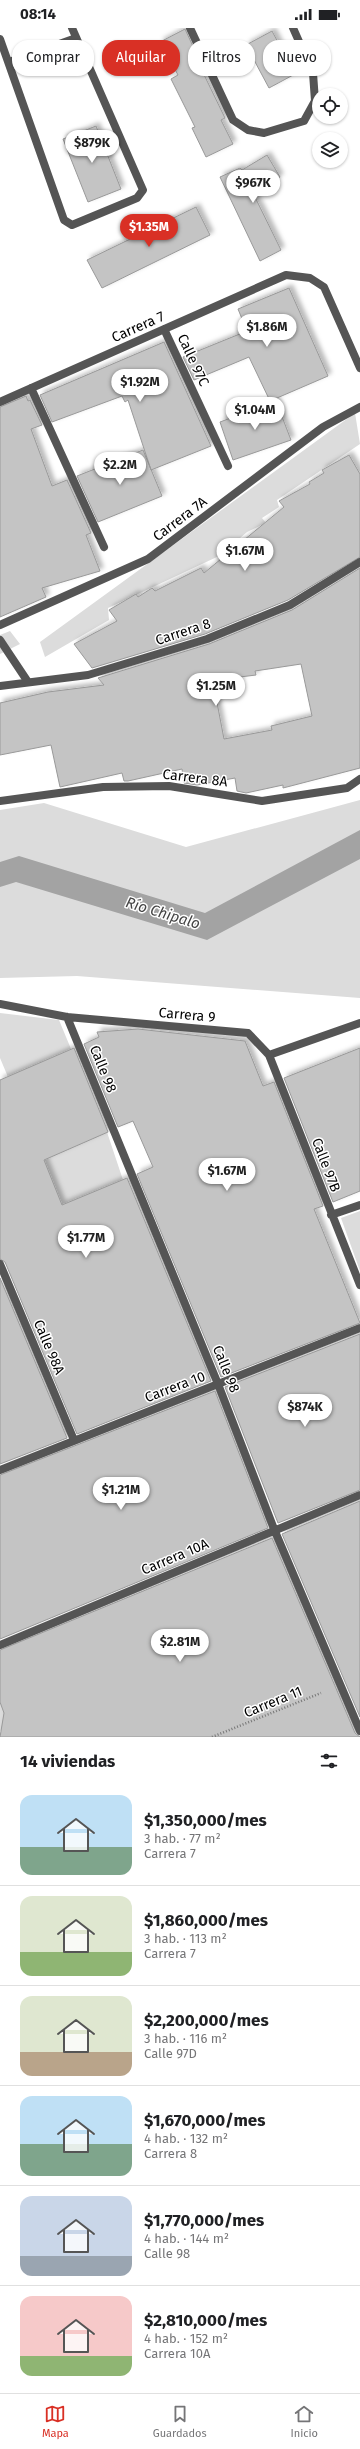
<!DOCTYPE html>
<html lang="es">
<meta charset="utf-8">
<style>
body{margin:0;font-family:"Fira Sans",sans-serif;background:#f6f6f6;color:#202124;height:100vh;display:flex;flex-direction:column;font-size:15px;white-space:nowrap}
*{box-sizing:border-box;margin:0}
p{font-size:13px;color:#757577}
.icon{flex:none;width:22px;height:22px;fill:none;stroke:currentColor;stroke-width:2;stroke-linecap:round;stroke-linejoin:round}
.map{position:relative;height:1709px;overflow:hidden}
.details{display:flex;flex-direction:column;background:#fff;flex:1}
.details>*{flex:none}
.hud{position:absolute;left:12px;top:12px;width:336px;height:36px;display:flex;gap:8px}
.controls{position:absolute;left:312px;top:60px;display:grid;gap:8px}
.controls a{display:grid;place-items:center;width:36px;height:36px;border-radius:50%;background:#fff;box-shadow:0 1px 3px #0004;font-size:20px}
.price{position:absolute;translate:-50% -34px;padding:0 9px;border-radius:14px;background:#fff;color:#222;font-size:13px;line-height:26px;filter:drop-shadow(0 1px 2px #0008)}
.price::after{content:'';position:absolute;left:50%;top:24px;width:12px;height:9px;margin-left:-6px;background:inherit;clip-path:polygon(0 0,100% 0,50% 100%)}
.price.active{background:#d93025;color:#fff}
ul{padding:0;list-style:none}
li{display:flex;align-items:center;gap:12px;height:100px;padding:0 20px}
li+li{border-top:1px solid #e0e0e0}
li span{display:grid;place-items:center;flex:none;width:112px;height:80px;border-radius:12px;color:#555}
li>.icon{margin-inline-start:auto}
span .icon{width:48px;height:48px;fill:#fffc;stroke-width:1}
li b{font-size:17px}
h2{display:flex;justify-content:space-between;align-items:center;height:48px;padding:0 20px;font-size:17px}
.tag{padding:0 14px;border-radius:16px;background:#fff;box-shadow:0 1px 3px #0004;font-size:14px;line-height:36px}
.tag.active{background:#d93025;color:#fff}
.status{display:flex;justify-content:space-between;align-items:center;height:28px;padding:0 20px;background:#fff;direction:ltr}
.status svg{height:11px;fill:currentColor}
.dock{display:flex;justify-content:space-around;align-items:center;height:56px;border-top:1px solid #e0e0e0;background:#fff;font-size:11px;color:#757577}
.dock a{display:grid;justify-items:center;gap:2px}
.dock .active{color:#d93025}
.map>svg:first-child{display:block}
.green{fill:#dcdcdc}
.water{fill:#a3a3a3}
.building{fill:#c4c4c4;stroke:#999;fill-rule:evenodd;filter:url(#shadow)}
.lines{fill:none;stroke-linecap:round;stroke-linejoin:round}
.path{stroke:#777;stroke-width:2.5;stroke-dasharray:1 2;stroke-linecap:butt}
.lane{stroke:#555;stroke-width:8}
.street{stroke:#555;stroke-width:8}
.labels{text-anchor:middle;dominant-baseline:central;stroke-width:3;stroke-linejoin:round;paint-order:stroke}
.street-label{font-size:14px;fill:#000;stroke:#fff}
.water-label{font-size:15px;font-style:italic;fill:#444;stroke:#fff}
</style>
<div class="status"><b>08:14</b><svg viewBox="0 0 49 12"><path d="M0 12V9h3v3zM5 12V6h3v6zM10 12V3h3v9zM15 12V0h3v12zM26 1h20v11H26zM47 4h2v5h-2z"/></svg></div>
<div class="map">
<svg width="360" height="1709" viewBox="0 0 360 1709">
<defs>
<filter id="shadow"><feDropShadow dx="3.5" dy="-3.5" stdDeviation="2" flood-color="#0004"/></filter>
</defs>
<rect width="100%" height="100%" fill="#fff"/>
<path class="green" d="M355,385L360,416L277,472L279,479L262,490L266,495L247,504L219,528L108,580L109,592L45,629L40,614Z
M10,603L20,616L0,626V607Z
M360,772V970L77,948L0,950V782L44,775L186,819Z
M0,985L59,992L71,1021L8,1049L0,1030Z
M107,1104L123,1152L62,1177L43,1132Z
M360,1183V1243L341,1190Z
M0,1674L10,1699L0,1703Z"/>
<path class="water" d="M360,802V831L207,912L16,854L0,859V834L19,828L205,885Z"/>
<path class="building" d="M185,1L197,27L195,28L225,90L221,92L233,116L206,129L192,100L195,99L171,51L178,47L160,14Z
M272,3L295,46L269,60L246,17Z
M96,98L121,161L88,174L63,111Z
M267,127L280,149L253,165L281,222L260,233L220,149L240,140L242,142Z
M196,179L210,207L102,260L87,232Z
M289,260L328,348L270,373L249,329L194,352L183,329L247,303L238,281Z
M164,314L211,418L151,442L128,372L125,374L122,368L52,394L40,367Z
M26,368L28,373L30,372L42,397L31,401L52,458L67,452L91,505L86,507L100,543L42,560L46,569L0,589V379Z
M276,373L291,412L233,432L220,394Z
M143,422L162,468L98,494L77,448Z
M349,427L360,446V529L288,572L205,606L92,640L74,616L117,593L109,582L136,566L138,569L152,560L155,563L201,540L204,545L284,479L279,473L310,456L309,454L324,445L322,442Z
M360,540V740L283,760V757L246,765L237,763L235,750L197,757L184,755L182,741L128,753H124L122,745L60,759L51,717L0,727V675L48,664L104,657L98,650L209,616L292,582ZM301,636L312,688L271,698L272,702L224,711L215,664L226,662L224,656L240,653V649L256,647L255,643Z
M138,1001L245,1013L263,1058L274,1054L323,1178L314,1181L360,1295L221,1349L137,1146L153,1139L133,1093L118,1099L84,1016L99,1009L97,1004Z
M74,1020L108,1104L44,1132L62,1177L127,1150L211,1353L77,1406L5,1234L0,1231V1052Z
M360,1020V1163L333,1174L284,1050Z
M0,1250L67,1410L0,1436Z
M360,1306V1462L278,1495L225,1359Z
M215,1363L268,1500L0,1611V1447Z
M360,1473V1689L282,1506Z
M272,1510L355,1705L360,1709H0L4,1685L0,1674V1622Z"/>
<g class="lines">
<path class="path" d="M212,1709L321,1665"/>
<path class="lane" d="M190,0L233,92L248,102L264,105L304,93L315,73L313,45L293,0
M0,11L64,192L72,197L137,170L143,162L72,0
M9,34L76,10"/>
<path class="street" d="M164,301L228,438
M31,360L104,519
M0,374L286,247L310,250L324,259L360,340
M0,597L148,531L323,399L360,379
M0,612L28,654
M0,658L88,647L207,611L290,577L360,534
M0,773L103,759L169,758L262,773L347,760L360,751
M0,976L67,989L248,1005L269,1027L360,995
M67,989L218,1356L274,1501L360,1703
M269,1027L360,1257
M331,1187L360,1177
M0,1236L74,1412
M0,1442L360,1300
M0,1617L360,1467"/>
</g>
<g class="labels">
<g class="street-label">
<text transform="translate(138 299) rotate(-24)">Carrera 7</text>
<text transform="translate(193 332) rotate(65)">Calle 97C</text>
<text transform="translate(180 491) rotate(-37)">Carrera 7A</text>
<text transform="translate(183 604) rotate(-18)">Carrera 8</text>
<text transform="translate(195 750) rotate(7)">Carrera 8A</text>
<text transform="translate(187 987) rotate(5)">Carrera 9</text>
<text transform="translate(103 1041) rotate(68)">Calle 98</text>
<text transform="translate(326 1137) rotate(69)">Calle 97B</text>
<text transform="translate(49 1319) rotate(67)">Calle 98A</text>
<text transform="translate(226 1341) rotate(68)">Calle 98</text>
<text transform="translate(175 1359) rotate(-21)">Carrera 10</text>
<text transform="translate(175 1529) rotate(-23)">Carrera 10A</text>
<text transform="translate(273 1674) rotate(-22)">Carrera 11</text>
</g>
<g class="water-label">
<text transform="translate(163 885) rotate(17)">Río Chipalo</text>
</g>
</g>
</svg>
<div class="controls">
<a><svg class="icon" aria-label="locate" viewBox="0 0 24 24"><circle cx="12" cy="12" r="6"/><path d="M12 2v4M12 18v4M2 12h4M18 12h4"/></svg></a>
<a><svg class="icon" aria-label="layers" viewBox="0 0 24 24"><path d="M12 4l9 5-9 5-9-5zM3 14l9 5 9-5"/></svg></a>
</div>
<b class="price" style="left:92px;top:136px">$879K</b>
<b class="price" style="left:253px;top:176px">$967K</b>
<b class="price active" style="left:149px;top:220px">$1.35M</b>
<b class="price" style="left:267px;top:320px">$1.86M</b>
<b class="price" style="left:140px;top:375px">$1.92M</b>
<b class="price" style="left:255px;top:403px">$1.04M</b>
<b class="price" style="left:120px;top:458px">$2.2M</b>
<b class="price" style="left:245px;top:544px">$1.67M</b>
<b class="price" style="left:216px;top:679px">$1.25M</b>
<b class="price" style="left:227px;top:1164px">$1.67M</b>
<b class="price" style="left:86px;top:1231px">$1.77M</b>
<b class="price" style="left:305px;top:1400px">$874K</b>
<b class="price" style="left:121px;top:1483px">$1.21M</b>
<b class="price" style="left:180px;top:1635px">$2.81M</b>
<div class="hud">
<a class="tag">Comprar</a>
<a class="tag active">Alquilar</a>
<a class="tag">Filtros</a>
<a class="tag">Nuevo</a>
</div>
</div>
<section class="details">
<h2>14 viviendas<svg class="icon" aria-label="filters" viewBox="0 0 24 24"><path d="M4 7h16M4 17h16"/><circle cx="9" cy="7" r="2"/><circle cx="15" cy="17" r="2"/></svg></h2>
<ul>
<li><span style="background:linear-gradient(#bfe0f5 65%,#7fa58c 0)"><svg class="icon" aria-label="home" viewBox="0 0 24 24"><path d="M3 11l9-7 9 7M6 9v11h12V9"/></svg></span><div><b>$1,350,000/mes</b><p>3 hab. · 77 m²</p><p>Carrera 7</p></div></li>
<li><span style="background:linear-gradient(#dfe7d0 70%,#8fb573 0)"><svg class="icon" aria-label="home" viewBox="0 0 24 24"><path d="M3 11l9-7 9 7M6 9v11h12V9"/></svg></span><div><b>$1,860,000/mes</b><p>3 hab. · 113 m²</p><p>Carrera 7</p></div></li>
<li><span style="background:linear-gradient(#dfe7d0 70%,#b9a48a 0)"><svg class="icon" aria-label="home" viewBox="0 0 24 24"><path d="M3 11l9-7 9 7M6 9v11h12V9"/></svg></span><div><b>$2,200,000/mes</b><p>3 hab. · 116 m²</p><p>Calle 97D</p></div></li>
<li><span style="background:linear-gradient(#bfe0f5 60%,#7fa58c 0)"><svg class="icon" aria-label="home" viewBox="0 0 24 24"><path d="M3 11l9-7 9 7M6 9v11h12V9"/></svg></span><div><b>$1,670,000/mes</b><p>4 hab. · 132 m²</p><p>Carrera 8</p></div></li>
<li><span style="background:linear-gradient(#c9d6e8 75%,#9aa5b1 0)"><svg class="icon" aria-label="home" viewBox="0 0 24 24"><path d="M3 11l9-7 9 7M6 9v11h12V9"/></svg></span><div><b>$1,770,000/mes</b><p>4 hab. · 144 m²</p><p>Calle 98</p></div></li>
<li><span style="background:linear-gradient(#f6c9c9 75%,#8fb573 0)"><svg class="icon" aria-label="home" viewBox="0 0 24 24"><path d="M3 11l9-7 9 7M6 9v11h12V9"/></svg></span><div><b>$2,810,000/mes</b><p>4 hab. · 152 m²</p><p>Carrera 10A</p></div></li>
</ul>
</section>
<nav class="dock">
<a class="active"><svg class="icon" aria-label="map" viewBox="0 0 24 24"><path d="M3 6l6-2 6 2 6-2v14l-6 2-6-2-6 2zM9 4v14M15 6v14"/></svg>Mapa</a>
<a><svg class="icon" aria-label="saved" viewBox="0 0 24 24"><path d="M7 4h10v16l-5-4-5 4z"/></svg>Guardados</a>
<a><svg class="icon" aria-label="home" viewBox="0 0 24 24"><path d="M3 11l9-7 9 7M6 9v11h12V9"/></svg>Inicio</a>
</nav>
